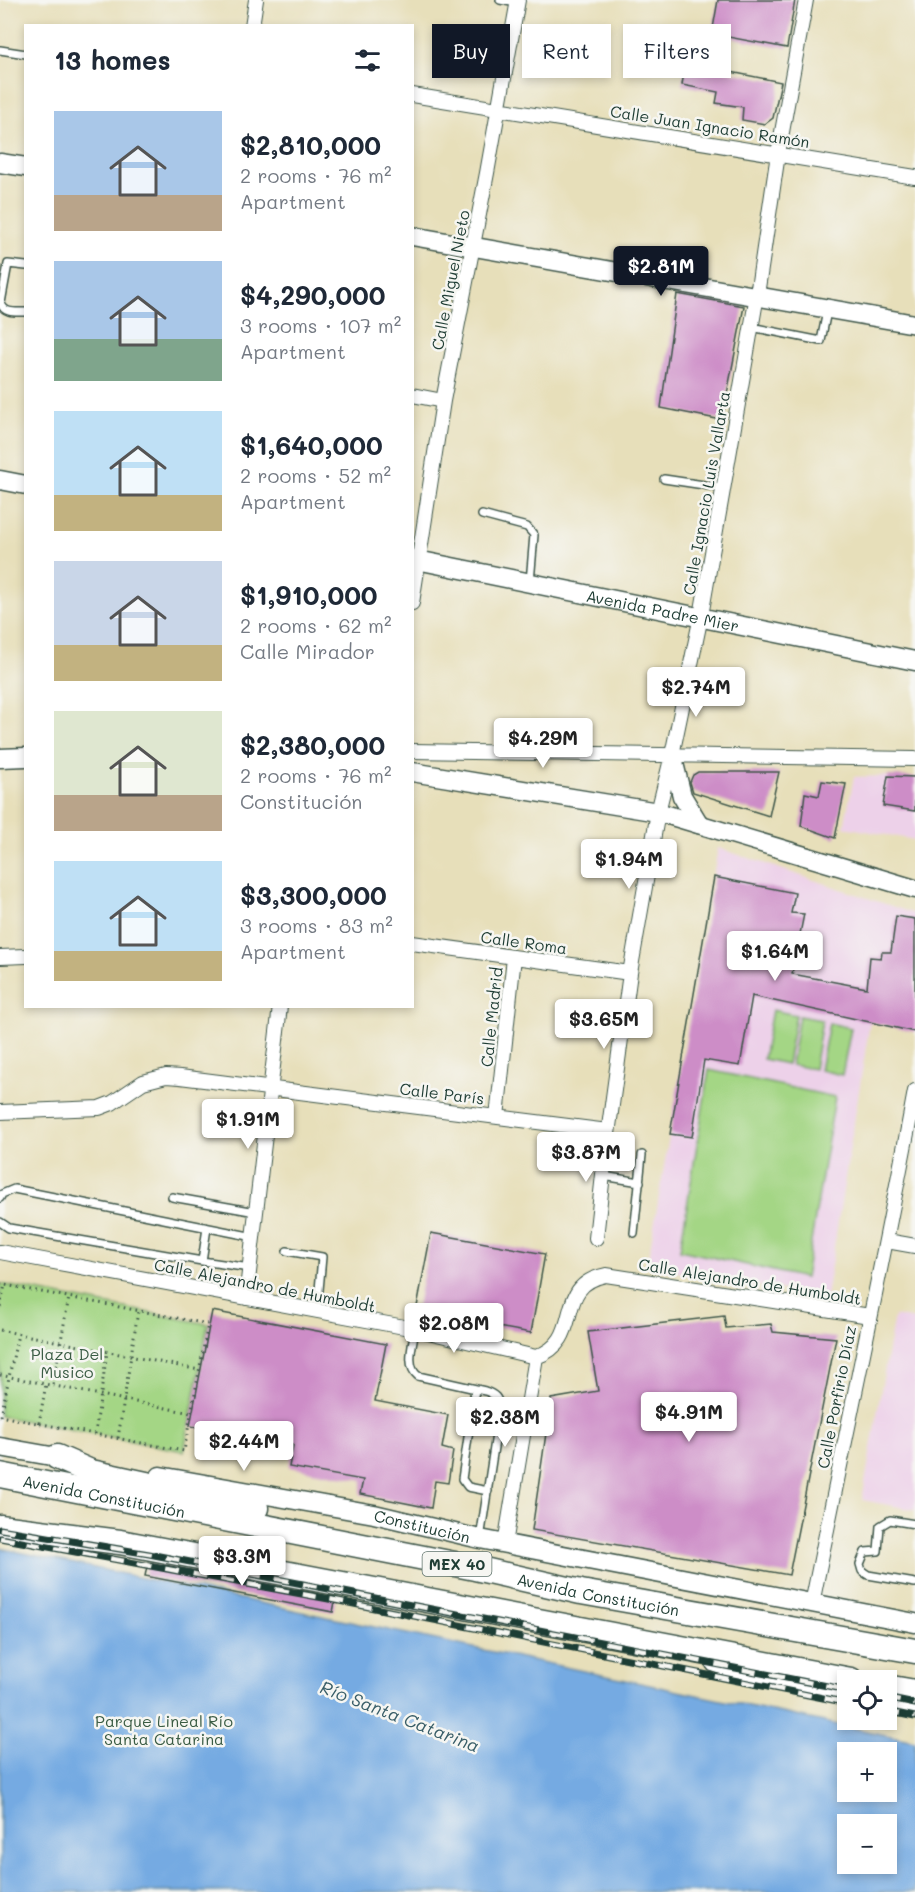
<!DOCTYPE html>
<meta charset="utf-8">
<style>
body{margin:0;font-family:Mali,sans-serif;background:#f6f6f7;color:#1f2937;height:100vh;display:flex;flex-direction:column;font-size:22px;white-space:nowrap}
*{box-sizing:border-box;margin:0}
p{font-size:20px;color:#747a83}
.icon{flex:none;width:33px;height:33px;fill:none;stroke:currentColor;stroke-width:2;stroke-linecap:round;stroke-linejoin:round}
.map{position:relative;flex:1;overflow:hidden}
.drawer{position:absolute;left:24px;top:24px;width:390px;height:984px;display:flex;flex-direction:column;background:#fff;border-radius:0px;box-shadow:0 3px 9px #0003}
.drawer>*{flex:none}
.hud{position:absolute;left:432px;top:24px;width:393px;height:54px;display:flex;gap:12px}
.tools{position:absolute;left:837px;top:1670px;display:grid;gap:12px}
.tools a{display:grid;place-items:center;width:60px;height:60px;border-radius:0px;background:#fff;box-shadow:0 3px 9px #0003;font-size:30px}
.price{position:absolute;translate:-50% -51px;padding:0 14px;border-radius:6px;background:#fff;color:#222;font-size:20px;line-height:39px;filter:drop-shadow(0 2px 3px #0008)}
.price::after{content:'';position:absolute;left:50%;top:36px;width:18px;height:14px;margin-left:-9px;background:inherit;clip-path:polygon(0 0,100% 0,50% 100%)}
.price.on{background:#111827;color:#fff}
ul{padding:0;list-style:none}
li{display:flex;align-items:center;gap:18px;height:150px;padding:0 30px}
li span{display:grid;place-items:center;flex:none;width:168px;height:120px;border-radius:0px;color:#555}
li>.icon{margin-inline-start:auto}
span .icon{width:72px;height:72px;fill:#fffc;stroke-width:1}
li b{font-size:26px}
h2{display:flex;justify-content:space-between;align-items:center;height:72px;padding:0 30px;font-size:26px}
.chip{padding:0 21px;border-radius:0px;background:#fff;box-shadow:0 3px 9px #0003;font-size:21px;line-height:54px}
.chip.on{background:#111827;color:#fff}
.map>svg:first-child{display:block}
.built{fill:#edd1e9}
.green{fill:#a4d685;stroke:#628a5c;stroke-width:1.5}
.water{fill:#74aae2;stroke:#4a748b;stroke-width:1.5;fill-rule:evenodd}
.building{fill:#cd8dc7}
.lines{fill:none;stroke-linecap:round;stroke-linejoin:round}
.lane-casing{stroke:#3d5548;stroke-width:10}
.street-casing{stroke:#3d5548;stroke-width:16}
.secondary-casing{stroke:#3d5548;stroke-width:21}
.highway-casing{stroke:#3d5548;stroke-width:27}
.path{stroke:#3d5548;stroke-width:3;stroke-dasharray:1.5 4.5;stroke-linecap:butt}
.lane{stroke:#fff;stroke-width:7}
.street{stroke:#fff;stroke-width:14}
.secondary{stroke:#fff;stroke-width:18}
.highway{stroke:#fff;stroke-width:24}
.rail-casing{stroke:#1f3d34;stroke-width:7}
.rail{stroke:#f6f6f2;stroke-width:4.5;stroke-dasharray:14;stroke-linecap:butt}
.labels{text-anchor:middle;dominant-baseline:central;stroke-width:5;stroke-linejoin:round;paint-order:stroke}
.shield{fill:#f6f6f2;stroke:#60746d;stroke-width:1.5}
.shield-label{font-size:15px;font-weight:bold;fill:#1f3d34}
.street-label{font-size:16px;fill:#1f3d34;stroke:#f6f6f2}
.park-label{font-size:16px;fill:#3a5c44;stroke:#f6f6f2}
.water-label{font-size:18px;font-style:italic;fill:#395e68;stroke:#f6f6f2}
</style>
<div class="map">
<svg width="915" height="1892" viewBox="0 0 915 1892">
<rect width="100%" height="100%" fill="#f6f6f2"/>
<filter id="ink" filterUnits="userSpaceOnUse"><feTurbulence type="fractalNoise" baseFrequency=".0167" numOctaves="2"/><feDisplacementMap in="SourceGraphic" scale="12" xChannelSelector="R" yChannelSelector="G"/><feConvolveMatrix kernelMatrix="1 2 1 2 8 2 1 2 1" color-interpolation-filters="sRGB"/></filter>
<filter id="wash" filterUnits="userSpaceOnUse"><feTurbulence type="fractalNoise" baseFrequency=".008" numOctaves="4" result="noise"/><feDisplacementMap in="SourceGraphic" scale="24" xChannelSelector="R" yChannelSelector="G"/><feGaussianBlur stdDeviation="1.35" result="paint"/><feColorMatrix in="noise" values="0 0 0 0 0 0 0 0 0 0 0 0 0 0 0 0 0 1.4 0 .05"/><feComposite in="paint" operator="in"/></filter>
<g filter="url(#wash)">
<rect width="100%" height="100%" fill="#e7dfba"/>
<path class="built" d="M888,776L883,806L915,811V840L844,827L854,777Z
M718,848L915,914V1032L870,1022L826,1297L647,1267Z
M894,1316L915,1320V1510L862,1500Z"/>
<path class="green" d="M772,1010L796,1015L787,1064L763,1059Z
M799,1016L822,1020L814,1069L791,1065Z
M829,1023L851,1028L842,1075L820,1070Z
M709,1070L835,1097L805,1278L680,1250Z
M0,1284L208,1324L184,1451L0,1416Z"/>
<path class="water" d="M0,1548L915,1741V1892H0ZM848,1752H886V1791H848ZM848,1824H886V1863H848Z"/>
<g id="blocks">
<path class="building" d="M718,0H795L787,48L712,34Z
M701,66L781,82L773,118L765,124L742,120L743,107L716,103L718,92L682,85L685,67Z
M677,294L744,306L722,420L661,408Z
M698,772H779L769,816L693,792L690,782L693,775Z
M888,776L915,777V811L883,806Z
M822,781L846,784L835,838L801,826L805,793L819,796Z
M714,877L795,893L791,913L804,914L792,974L867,988L870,957L881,958L882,952H891L896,916L915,919V1032L752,996L740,1066L704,1060L692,1137L670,1134Z
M431,1233L545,1254L531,1333L416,1312Z
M212,1311L386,1344L375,1401L448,1415L442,1448L453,1451L448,1483L435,1481L431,1508L360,1494L363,1480L289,1467L293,1445L190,1426Z
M724,1316L726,1328L771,1324L773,1332L836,1338L789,1575L532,1530L551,1399L598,1391L588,1332Z
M148,1562L336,1597L333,1612L145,1576Z"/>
</g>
</g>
<g filter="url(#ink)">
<use href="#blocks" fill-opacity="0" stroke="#3d5548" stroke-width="1.5"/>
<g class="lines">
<g class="lane-casing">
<path id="lane" d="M500,0L517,3
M0,50L26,54
M26,266L8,264L1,303C4,314 16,312 26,312
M751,327L821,341L827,311
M664,479L724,488
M482,515L527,527L534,535L530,582
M603,1176L640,1182
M172,1197L256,1212
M0,1198L2,1194L14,1189L254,1237
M0,1222L9,1228L202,1261L207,1228
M634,1233L642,1155
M287,1251L322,1257L317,1312
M202,1261L250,1268
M415,1329C413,1344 405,1366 418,1376L485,1391C495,1394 498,1398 500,1408L480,1539
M475,1389L462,1479L468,1487L488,1491
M915,1524L890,1520L880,1526L878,1551L865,1552L860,1564L862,1571L868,1575L915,1583"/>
</g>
<g class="street-casing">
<path id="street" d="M252,26L256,0
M412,95L915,177
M412,395L443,401
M412,603L443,401L487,173L518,0
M412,751L915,759
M412,943L630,973
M0,957L26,956
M0,1112L99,1108L112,1103L143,1082L166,1076L180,1077L608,1131
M497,1117L514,957
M596,1238L605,1156L630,973L658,812L672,755L701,616L757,295L778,154L806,0
M887,1241L915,1246
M0,1252L415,1329L536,1357C587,1339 551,1286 606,1275L870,1316
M246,1298L280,1006
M505,1544L536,1357
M812,1604C846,1433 883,1263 915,1091"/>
</g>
<g class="secondary-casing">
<g id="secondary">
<path d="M0,163L26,167"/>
<path d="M412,236L915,324"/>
<path d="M0,480L26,485"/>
<path id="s1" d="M412,559L915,661"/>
<path d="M672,755L682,796L699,824"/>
<path d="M0,758L26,757"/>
<path d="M412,772L658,812L915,889"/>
<path d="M0,1447L68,1459"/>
<path id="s2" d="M160,1476L374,1514L480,1539L915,1623"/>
<path d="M715,1663L770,1680L848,1694"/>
<path d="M886,1701L915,1707"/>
</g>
</g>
<g class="highway-casing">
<g id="highway">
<path d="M57,1457L91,1472L256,1508"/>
<path id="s3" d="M0,1475L475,1568L581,1592L915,1651"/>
<path d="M0,1527L120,1542L851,1680"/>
<path d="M886,1687L915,1692"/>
</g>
</g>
<path class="path" d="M0,1284L208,1324L184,1451L0,1416
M0,1307L5,1285
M0,1330L199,1370
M0,1375L191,1413
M53,1384L69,1297
M1,1416L18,1334
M39,1423L46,1384
M95,1434L107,1352
M118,1438L138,1311"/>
<use href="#lane" class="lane"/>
<use href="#street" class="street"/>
<use href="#secondary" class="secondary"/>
<use href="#highway" class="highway"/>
<g class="rail-casing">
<path id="rail" d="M0,1529L149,1554L848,1690
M0,1538L334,1600L848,1703
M886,1698L915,1704
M886,1711L915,1717"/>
</g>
<use href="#rail" class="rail"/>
</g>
</g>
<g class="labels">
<rect class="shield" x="422.5" y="1552" width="69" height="24" rx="4.5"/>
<g class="shield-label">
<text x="457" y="1564">MEX 40</text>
</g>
<g class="street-label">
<text transform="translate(710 126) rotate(9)">Calle Juan Ignacio Ramón</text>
<text transform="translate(450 280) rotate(-79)">Calle Miguel Nieto</text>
<text transform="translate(706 493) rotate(-80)">Calle Ignacio Luis Vallarta</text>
<text stroke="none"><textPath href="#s1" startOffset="256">Avenida Padre Mier</textPath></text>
<text transform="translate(524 942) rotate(8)">Calle Roma</text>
<text transform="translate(491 1017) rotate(-84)">Calle Madrid</text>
<text transform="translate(442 1093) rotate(7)">Calle París</text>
<text transform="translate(750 1281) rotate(9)">Calle Alejandro de Humboldt</text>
<text transform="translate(265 1285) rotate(11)">Calle Alejandro de Humboldt</text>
<text transform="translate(836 1397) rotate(-79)">Calle Porfirio Díaz</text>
<text stroke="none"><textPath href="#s3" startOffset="106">Avenida Constitución</textPath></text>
<text stroke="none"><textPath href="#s2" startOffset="267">Constitución</textPath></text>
<text stroke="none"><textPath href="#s3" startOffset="610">Avenida Constitución</textPath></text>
</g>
<g class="park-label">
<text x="67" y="1353">Plaza Del<tspan x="67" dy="18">Musico</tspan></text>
<text x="164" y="1720">Parque Lineal Río<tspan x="164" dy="18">Santa Catarina</tspan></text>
</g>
<g class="water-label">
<text transform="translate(400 1716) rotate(21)">Río Santa Catarina</text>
</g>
</g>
</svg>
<div class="tools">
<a><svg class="icon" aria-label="locate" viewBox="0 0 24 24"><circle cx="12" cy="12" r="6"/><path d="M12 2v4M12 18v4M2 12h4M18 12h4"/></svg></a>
<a>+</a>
<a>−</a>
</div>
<b class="price on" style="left:661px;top:297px">$2.81M</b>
<b class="price" style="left:696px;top:718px">$2.74M</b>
<b class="price" style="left:543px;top:769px">$4.29M</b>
<b class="price" style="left:629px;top:890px">$1.94M</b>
<b class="price" style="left:775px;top:982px">$1.64M</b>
<b class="price" style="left:604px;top:1050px">$3.65M</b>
<b class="price" style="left:248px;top:1150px">$1.91M</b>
<b class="price" style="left:586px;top:1183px">$3.87M</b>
<b class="price" style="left:454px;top:1354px">$2.08M</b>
<b class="price" style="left:689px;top:1443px">$4.91M</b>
<b class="price" style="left:505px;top:1448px">$2.38M</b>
<b class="price" style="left:244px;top:1472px">$2.44M</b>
<b class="price" style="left:242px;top:1587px">$3.3M</b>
<div class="hud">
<a class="chip on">Buy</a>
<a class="chip">Rent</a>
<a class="chip">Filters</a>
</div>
<section class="drawer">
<h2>13 homes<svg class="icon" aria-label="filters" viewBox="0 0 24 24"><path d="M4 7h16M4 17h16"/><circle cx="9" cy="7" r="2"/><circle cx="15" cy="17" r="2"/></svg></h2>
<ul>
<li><span style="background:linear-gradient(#a9c7e8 70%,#b9a48a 0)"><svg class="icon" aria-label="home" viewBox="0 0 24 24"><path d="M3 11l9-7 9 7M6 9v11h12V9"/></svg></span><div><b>$2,810,000</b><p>2 rooms · 76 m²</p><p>Apartment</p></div></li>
<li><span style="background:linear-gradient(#a9c7e8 65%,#7fa58c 0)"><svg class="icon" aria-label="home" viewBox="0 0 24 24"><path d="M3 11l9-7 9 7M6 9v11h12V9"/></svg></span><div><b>$4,290,000</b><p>3 rooms · 107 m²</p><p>Apartment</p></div></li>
<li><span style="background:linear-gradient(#bfe0f5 70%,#c2b280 0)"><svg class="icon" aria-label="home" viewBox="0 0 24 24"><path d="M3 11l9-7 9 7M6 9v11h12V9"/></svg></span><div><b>$1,640,000</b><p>2 rooms · 52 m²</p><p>Apartment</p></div></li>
<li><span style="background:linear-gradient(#c9d6e8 70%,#c2b280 0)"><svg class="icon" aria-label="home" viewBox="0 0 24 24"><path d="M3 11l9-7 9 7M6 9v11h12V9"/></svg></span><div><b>$1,910,000</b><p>2 rooms · 62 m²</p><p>Calle Mirador</p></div></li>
<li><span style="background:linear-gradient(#dfe7d0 70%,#b9a48a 0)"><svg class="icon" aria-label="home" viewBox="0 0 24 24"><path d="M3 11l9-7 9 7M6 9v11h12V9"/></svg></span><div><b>$2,380,000</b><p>2 rooms · 76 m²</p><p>Constitución</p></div></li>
<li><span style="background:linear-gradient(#bfe0f5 75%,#c2b280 0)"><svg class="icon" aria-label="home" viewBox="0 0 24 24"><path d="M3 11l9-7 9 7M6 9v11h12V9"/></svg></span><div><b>$3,300,000</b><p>3 rooms · 83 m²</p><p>Apartment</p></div></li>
</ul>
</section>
</div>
